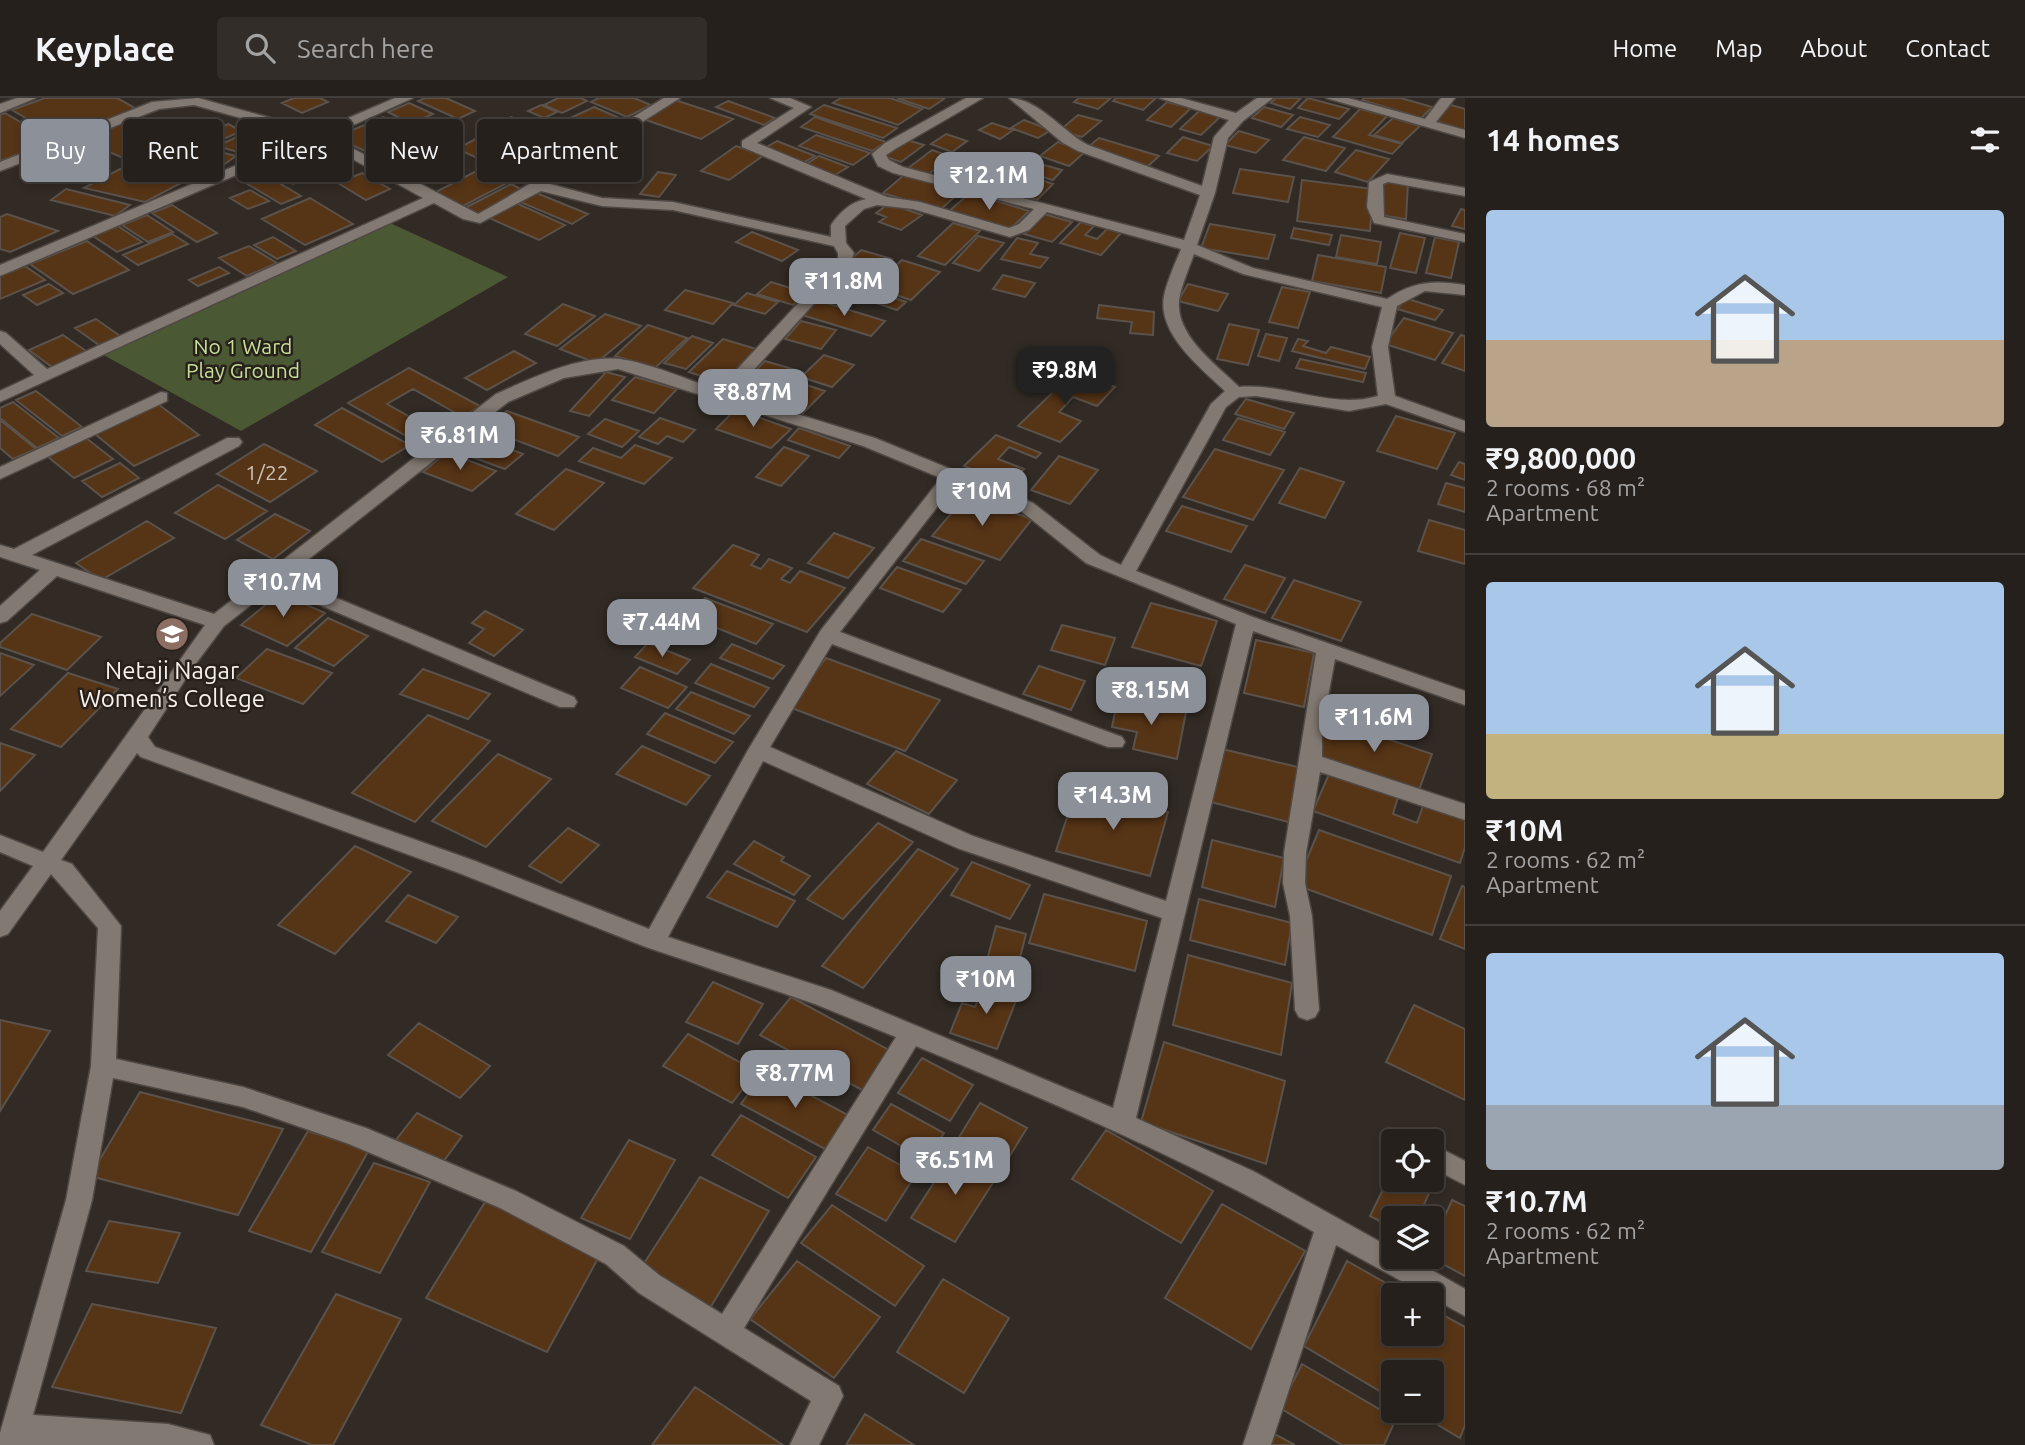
<!DOCTYPE html>
<meta charset="utf-8">
<style>
body{margin:0;font-family:Ubuntu,sans-serif;background:#322d29;color:#f1f3f6;height:100vh;display:flex;flex-direction:column;font-size:26px;white-space:nowrap}
*{box-sizing:border-box;margin:0}
p{font-size:23px;color:#a4a3a3}
.icon{flex:none;width:38px;height:38px;fill:none;stroke:currentColor;stroke-width:2;stroke-linecap:round;stroke-linejoin:round}
.map{position:relative;flex:1;overflow:hidden}
.drawer{display:flex;flex-direction:column;background:#26201c;width:560px}
.drawer>*{flex:none}
.guide{position:absolute;left:21px;top:21px;width:665px;height:63px;display:flex;gap:14px}
.tools{position:absolute;left:1381px;top:1031px;display:grid;gap:14px}
.tools a{display:grid;place-items:center;width:63px;height:63px;border-radius:7px;background:#26201c;box-shadow:0 4px 10px #0003,0 0 0 2px #423e3b;font-size:35px}
.price{position:absolute;translate:-50% -60px;padding:0 16px;border-radius:14px;background:#8c9099;color:#fff;font-size:23px;line-height:46px;filter:drop-shadow(0 2px 4px #0008)}
.price::after{content:'';position:absolute;left:50%;top:42px;width:21px;height:16px;margin-left:-10px;background:inherit;clip-path:polygon(0 0,100% 0,50% 100%)}
.price.selected{background:#222;color:#fff}
ul{padding:0;list-style:none}
li{display:grid;align-content:center;gap:14px;height:371px;padding:0 21px}
li+li{border-top:2px solid #423e3b}
li span{display:grid;place-items:center;height:217px;border-radius:7px;color:#555}
li>.icon{margin-inline-start:auto}
span .icon{width:126px;height:126px;fill:#fffc;stroke-width:1}
li b{font-size:30px}
h2{display:flex;justify-content:space-between;align-items:center;height:84px;padding:0 21px;font-size:30px}
.pill{padding:0 24px;border-radius:7px;background:#26201c;box-shadow:0 4px 10px #0003,0 0 0 2px #423e3b;font-size:24px;line-height:63px}
.pill.selected{background:#8c9099;color:#fff}
header{display:flex;align-items:center;gap:42px;box-sizing:border-box;height:98px;padding:0 35px;background:#26201c;border-bottom:2px solid #423e3b}
header strong{font-size:33px}
nav{display:flex;gap:38px;margin-inline-start:auto;font-size:24px}
.search{width:490px;height:63px;background:#322d29;display:flex;align-items:center;gap:18px;box-sizing:border-box;padding:0 24px;border-radius:7px;color:#a4a3a3;font-size:26px}
main{display:flex;flex:1;min-height:0}
.map>svg:first-child{display:block}
.green{fill:#4b5834}
.building{fill:#563416;stroke:#5a524b;stroke-width:2}
.lines{fill:none;stroke-linecap:round;stroke-linejoin:round}
.minor-casing{stroke:#4f4844;stroke-width:3}
.minor{fill:#827972;fill-rule:evenodd}
.labels{text-anchor:middle;dominant-baseline:central;stroke-width:5;stroke-linejoin:round;paint-order:stroke}
.far-park-label{font-size:21px;fill:#c5df99;stroke:#28211b}
.number-label{font-size:21px;fill:#cec2b7}
.poi-label{font-size:24px;fill:#f6f1ed;stroke:#28211b}
</style>
<header>
<strong>Keyplace</strong>
<div class="search"><svg class="icon" aria-label="search" viewBox="0 0 24 24"><circle cx="10" cy="10" r="6"/><path d="M15 15l6 6"/></svg>Search here</div>
<nav><a>Home</a><a>Map</a><a>About</a><a>Contact</a></nav>
</header>
<main>
<div class="map">
<svg width="1465" height="1347" viewBox="0 0 1465 1347">
<rect width="100%" height="100%" fill="#322b25"/>
<path class="green" d="M390,125L508,179L241,333L100,255Z"/>
<path class="building" d="M45,0H117L137,11L62,41L12,12Z
M294,0H320L328,4L302,15L282,5Z
M425,0H446L475,13L458,21L418,3Z
M558,0H581L587,3L562,15L544,7Z
M599,0H634L651,7L627,19L591,4Z
M841,0H890L922,11L898,27L833,5Z
M897,0H940L944,1L929,11Z
M1079,0H1111L1098,11L1074,4Z
M1116,0H1156L1143,12L1113,3Z
M1276,0H1301L1290,11L1271,5Z
M1308,0L1349,11L1339,21L1298,10Z
M1365,0H1401L1432,9L1421,20L1362,2Z
M675,2L733,21L701,41L643,21Z
M728,3L775,20L764,27L716,9Z
M1167,4L1191,10L1171,29L1147,22Z
M409,5L433,16L411,26L388,14Z
M541,7L557,14L544,20L528,13Z
M824,7L897,30L883,40L810,16Z
M1451,7L1465,11V32L1434,23Z
M594,9L624,22L580,43L545,27L561,20L566,22Z
M1264,9L1293,17L1281,29L1252,20Z
M1360,11L1387,18L1369,37L1402,46L1392,56L1333,39Z
M1199,13L1220,19L1201,37L1180,31Z
M5,15L53,43L0,63V17Z
M1078,17L1101,23L1082,39L1059,33Z
M383,19L422,37L375,58L336,39Z
M511,19L539,31L509,46L481,35Z
M815,19L886,44L872,53L801,29Z
M1300,19L1330,27L1318,39L1287,31Z
M1393,20L1420,28L1402,45L1374,37Z
M1024,22L1051,32L1038,40L1011,30Z
M120,25L172,44L130,63L79,41Z
M992,25L1013,32L1000,41L979,32Z
M228,26L242,33L212,46L197,39Z
M259,29L292,38L248,57L217,48Z
M542,33L580,48L551,64L513,48Z
M1239,33L1269,42L1256,55L1225,47Z
M946,36L967,43L952,54L931,46Z
M816,37L870,55L853,67L799,48Z
M479,39L497,47L475,59L457,51Z
M1183,39L1213,48L1197,63L1167,55Z
M1304,39L1345,50L1326,73L1283,62Z
M1099,40L1159,58L1148,68L1088,49Z
M907,42L924,47L901,64L883,58Z
M777,43L815,58L801,66L763,51Z
M179,44L236,58L219,70L162,56Z
M425,44L438,50L394,71L382,64Z
M1058,44L1086,53L1069,68L1040,58Z
M736,48L764,57L729,82L701,73Z
M500,49L545,68L524,80L478,61Z
M932,52L952,59L927,77L907,71Z
M1356,52L1389,61L1368,84L1335,74Z
M299,53L330,70L293,86L262,67Z
M819,58L848,69L832,79L803,68Z
M1013,64L1034,70L1007,95L986,89Z
M1044,67L1062,72L1053,82L1035,77Z
M254,70L301,98L281,106L234,78Z
M120,71L183,84L145,104L84,90Z
M480,71L509,84L463,108L434,95Z
M1240,71L1294,79L1288,104L1233,95Z
M658,74L676,77L659,99L640,96Z
M362,75L390,91L366,102L338,85Z
M904,77L961,93L940,112L883,95Z
M1032,79L1053,86L1037,102L1014,95Z
M1302,82L1373,91L1370,133L1297,123Z
M1382,82L1408,85L1406,121L1379,117Z
M511,86L527,94L480,118L463,111Z
M66,91L130,107L115,118L51,102Z
M250,92L269,103L248,111L230,100Z
M534,94L588,116L572,126L518,103Z
M970,95L1029,113L1009,132L948,114Z
M310,100L353,126L305,147L262,121Z
M516,105L565,127L539,142L489,120Z
M172,107L217,135L197,144L152,115Z
M887,107L902,110L922,117L901,132L879,124L886,119L876,115Z
M1461,111L1465,112V131L1452,128Z
M7,116L58,133L10,154L0,151V119Z
M1044,116L1072,124L1052,144L1024,136Z
M147,117L173,134L148,144L122,127Z
M1081,124L1094,128L1085,137L1097,141L1107,131L1121,135L1101,157L1060,145Z
M953,125L980,133L945,167L918,158Z
M1210,126L1275,137L1268,161L1201,150Z
M118,128L142,144L117,154L93,138Z
M1294,130L1332,137L1329,147L1291,140Z
M752,134L798,152L782,163L736,144Z
M1400,135L1425,140L1416,175L1390,170Z
M172,136L188,146L138,167L123,157Z
M1341,137L1381,144L1377,166L1336,159Z
M978,138L1004,145L979,173L953,165Z
M273,139L296,153L277,161L254,147Z
M1435,139L1459,144L1451,180L1426,175Z
M1017,140L1038,145L1030,156L1048,160L1040,170L1001,161Z
M87,143L129,172L73,196L30,166Z
M249,148L277,165L247,178L219,160Z
M861,152L892,161L864,187L834,177Z
M1318,157L1386,169L1381,195L1312,183Z
M902,162L940,174L911,202L872,189Z
M25,168L45,182L0,201V178Z
M219,169L229,175L198,188L189,182Z
M1003,177L1035,185L1025,199L993,191Z
M771,184L806,195L793,207L757,196Z
M49,186L63,195L37,207L23,197Z
M1188,186L1228,196L1218,213L1178,203Z
M862,189L906,204L897,212L853,197Z
M1282,189L1310,194L1298,230L1269,224Z
M685,192L733,205L713,226L665,212Z
M747,195L778,204L765,216L734,207Z
M1405,200L1443,212L1435,222L1397,211Z
M817,202L885,223L871,238L802,217Z
M563,206L595,218L557,248L525,236Z
M1099,207L1154,214L1153,237L1130,235L1132,224L1097,220Z
M605,216L641,228L596,265L560,251Z
M1404,220L1453,235L1435,262L1385,246Z
M96,221L120,238L99,247L75,230Z
M801,223L836,232L821,251L785,241Z
M1229,226L1259,232L1248,267L1217,261Z
M648,227L687,240L655,270L615,258Z
M1266,236L1287,240L1279,263L1258,258Z
M63,237L86,253L52,269L29,252Z
M1461,237L1465,238V273L1442,265Z
M692,238L713,245L686,271L664,265Z
M723,241L756,251L723,285L689,274Z
M1298,241L1308,243L1303,248L1326,255L1331,249L1370,259L1365,271L1292,253Z
M514,253L536,265L487,292L465,280Z
M824,257L854,267L832,289L801,279Z
M1300,261L1366,275L1363,284L1296,270Z
M765,263L796,272L768,302L737,292Z
M409,270L480,308L463,319L413,291L387,306L437,334L419,345L348,305Z
M606,274L625,279L589,318L570,313Z
M1074,274L1115,289L1097,308L1073,299L1059,314L1081,323L1060,344L1018,328Z
M635,279L677,291L654,315L612,302Z
M794,283L825,293L802,316L771,305Z
M36,293L82,329L62,338L16,302Z
M1246,301L1294,315L1284,331L1235,316Z
M13,304L59,340L37,350L0,320V310Z
M158,306L199,337L134,368L95,336Z
M342,310L410,347L382,364L315,327Z
M736,311L791,331L771,350L716,331Z
M507,313L579,339L558,358L486,331Z
M1396,318L1455,335L1437,371L1377,353Z
M660,320L695,332L683,344L667,338L658,346L639,339Z
M1238,320L1285,334L1270,357L1223,342Z
M605,321L639,333L622,349L588,336Z
M0,322L36,351L13,361L0,350Z
M799,330L850,348L839,360L788,342Z
M469,335L523,356L505,371L450,351Z
M996,337L1041,355L1036,360L1009,349L998,361L1024,371L1009,386L964,368Z
M86,340L113,361L74,380L47,358Z
M264,346L317,373L270,404L217,376Z
M635,347L672,360L644,386L579,363L593,350L621,360Z
M784,349L809,358L781,388L756,379Z
M1215,351L1284,372L1253,422L1183,399Z
M447,354L496,373L472,393L423,374Z
M1059,358L1098,372L1070,406L1031,392Z
M1459,364L1465,366V382L1451,377Z
M120,365L139,380L102,399L82,383Z
M1300,370L1344,384L1325,420L1279,405Z
M566,371L604,385L554,432L516,416Z
M1446,385L1465,390V414L1438,406Z
M218,387L267,413L225,441L175,415Z
M966,398L1032,421L1000,462L932,438Z
M1182,408L1247,428L1231,454L1166,433Z
M275,416L310,433L273,461L237,442Z
M1429,422L1465,432V466L1418,453Z
M147,423L174,440L101,482L76,465Z
M834,435L874,450L848,480L808,465Z
M921,441L984,463L966,486L903,463Z
M733,447L759,457L751,467L761,471L769,461L792,470L781,481L790,485L800,473L845,490L807,534L693,490Z
M1245,467L1285,480L1265,515L1224,501Z
M897,469L961,492L943,514L880,490Z
M1294,482L1361,504L1341,543L1272,520Z
M280,495L325,515L287,548L241,527Z
M705,500L773,526L756,546L688,518Z
M1151,505L1217,523L1201,568L1132,549Z
M485,513L523,532L494,558L469,545L484,531L472,525Z
M32,516L101,539L67,572L0,549V545Z
M328,520L368,538L334,568L295,550Z
M1062,527L1115,540L1105,567L1051,552Z
M1256,542L1314,555L1304,609L1244,595Z
M648,545L690,562L677,576L635,559Z
M732,546L784,568L773,581L720,560Z
M267,551L332,575L303,606L236,580Z
M0,555L34,567L0,598Z
M826,560L940,602L905,653L789,609Z
M711,566L769,590L754,609L695,585Z
M1039,568L1085,583L1071,612L1023,596Z
M640,569L687,589L668,610L621,590Z
M423,571L490,596L468,621L400,596Z
M68,575L118,591L61,649L11,631Z
M691,594L750,618L734,636L676,611Z
M1118,600L1186,614L1177,661L1133,651L1137,634L1112,629Z
M665,615L733,644L715,665L647,636Z
M428,617L490,643L415,724L352,695Z
M1329,621L1432,656L1419,692L1315,656Z
M0,645L35,657L0,693Z
M642,648L710,678L686,707L616,676Z
M1218,650L1306,671L1296,726L1207,703Z
M896,653L957,682L929,716L867,686Z
M498,656L551,681L486,749L432,723Z
M1329,676L1398,699L1393,716L1417,725L1423,708L1465,722V749L1460,765L1313,713Z
M1076,692L1168,714L1150,778L1056,753Z
M878,725L913,744L843,821L807,801Z
M568,730L599,747L561,785L529,768Z
M1319,732L1451,778L1432,837L1296,787Z
M1212,742L1284,760L1275,809L1202,789Z
M754,743L784,759L781,763L810,778L794,797L734,766Z
M355,748L411,774L335,856L278,827Z
M918,751L958,771L863,890L822,868Z
M972,764L1030,787L1010,821L951,797Z
M727,773L795,803L777,829L707,799Z
M1462,788L1465,789V851L1440,841Z
M1044,796L1147,823L1135,873L1029,845Z
M408,797L458,819L436,845L386,823Z
M1199,801L1292,825L1285,867L1190,842Z
M996,828L1026,836L1014,884L983,877Z
M1188,857L1292,885L1281,957L1173,927Z
M713,884L763,906L738,946L686,924Z
M985,884L1019,895L997,951L950,935L962,905L975,909Z
M791,899L891,953L862,992L760,937Z
M1414,907L1465,931V1002L1386,964Z
M0,922L50,933L0,1013Z
M419,925L490,968L460,1000L388,957Z
M688,936L756,973L732,1005L663,968Z
M1164,944L1285,983L1266,1066L1141,1024Z
M922,960L973,987L950,1023L898,995Z
M765,973L848,1017L825,1051L741,1006Z
M140,994L283,1031L238,1117L90,1078Z
M980,1005L1027,1030L1006,1064L959,1039Z
M891,1006L944,1035L926,1062L873,1032Z
M417,1015L462,1038L438,1071L392,1047Z
M741,1017L816,1059L788,1100L712,1057Z
M1106,1032L1213,1093L1181,1145L1072,1081Z
M308,1033L369,1052L311,1154L249,1133Z
M629,1042L675,1062L630,1141L581,1120Z
M868,1049L916,1076L886,1123L836,1096Z
M954,1054L998,1077L955,1144L911,1120Z
M374,1065L430,1084L380,1175L322,1154Z
M1393,1071V1082L1434,1084L1418,1120H1393V1130L1370,1118Z
M700,1079L769,1113L710,1210L639,1173Z
M1452,1102L1465,1108V1178L1428,1158H1432V1147Z
M485,1104L602,1153L547,1254L426,1200Z
M1222,1106L1305,1153L1251,1251L1165,1200Z
M832,1107L924,1168L895,1208L801,1145Z
M109,1123L180,1135L158,1185L86,1173Z
M797,1163L880,1219L834,1280L750,1221Z
M1347,1163L1407,1197H1393V1236H1432V1211L1465,1229V1327L1460,1340L1413,1312H1432V1274H1393V1301L1304,1248Z
M943,1181L1009,1220L964,1295L897,1254Z
M336,1196L401,1221L333,1347H312L261,1327Z
M92,1206L216,1230L181,1315L52,1289Z
M1302,1266L1396,1321L1384,1347H1342L1280,1310Z
M695,1289L783,1347H652Z
M865,1316L914,1347H846Z
M1269,1333L1295,1347H1262Z"/>
<g class="lines">
<g class="minor-casing">
<path id="minor" d="M17,0H36L0,15V6Z
M198,0L318,33L395,0H413L329,38L478,116C542,81 601,38 664,0H680L571,69L550,86L602,100L673,104L831,139V127C840,114 851,104 866,101L742,49V43L794,10L770,0H790L811,9L757,45L887,99L920,104L1009,130L1019,126L1034,111L893,75L878,68L872,56L885,45L966,0H983L895,51L886,57L889,62L903,69L1184,142L1200,97L1078,53L1063,45L1009,0C1038,0 1062,33 1088,47L1202,88L1214,39L1229,22L1159,0H1181L1236,15L1257,0H1273L1243,23L1228,40L1215,95L1197,147L1253,170L1387,201C1413,183 1435,182 1465,187V197L1425,193L1397,208L1388,249L1395,298L1465,323V334L1386,306L1349,313L1256,298L1239,299L1226,309L1136,473L1253,519L1465,593V607L1335,561L1322,631V659L1465,706V722L1320,674L1306,755L1305,785L1312,818L1319,912L1315,919L1307,922L1299,919L1295,912L1290,818L1283,785L1284,755L1316,555L1253,533L1136,1020L1253,1073L1393,1151V1158H1407L1465,1191V1218L1336,1147L1271,1347H1243L1314,1134C1187,1062 1052,1004 916,948L744,1230L839,1288L843,1298L819,1347H790L811,1303L639,1195L606,1166L498,1109L349,1046L243,1009L113,980L92,1102L33,1317L168,1326L210,1337L214,1347H0V1335L66,1102L91,968L98,830L51,776L8,836L0,839V813L33,768L0,754V737L43,754L205,527L57,478L7,523L0,525V508L40,472L0,459V447L14,451L227,340H239L242,344L239,348L32,457L214,516L496,296C532,280 579,257 620,261C650,265 688,282 718,292L838,162V155L834,148L673,112L602,108L541,93L480,125L463,121L434,105L0,304V293L34,277L0,246V233L6,235L47,271L423,100L318,42L0,178V167L306,38L194,7L159,11L0,73V64L152,4ZM877,107L913,111L1010,139L1029,132L1047,114L1181,151C1175,166 1167,183 1164,198C1157,236 1201,270 1225,293L1211,306L1121,467L1100,457L1033,405L875,340L732,296L850,166L854,155L846,145L845,128L864,111ZM1194,156L1243,176L1382,209L1372,249L1378,298C1332,312 1286,285 1239,289C1216,266 1171,235 1180,197C1183,184 1189,170 1194,156ZM618,271L863,348L941,380L821,532L748,652L649,831L475,763L155,649L148,639L194,568L224,528L275,488L560,609H574L577,604L574,599L286,479L508,304L564,280ZM955,386L1021,413L1086,465L1236,526L1166,803L973,738L770,649L832,546L1108,649H1122L1125,644L1122,639L840,534ZM137,655L141,659L459,775L646,849L815,906L896,939L722,1216L659,1177L624,1148L516,1093L366,1030L243,989L116,961L121,828L72,766L61,762ZM763,663L957,750L1162,820L1113,1010L831,892L668,839Z
M1326,0H1348L1425,21L1441,0H1455L1436,24L1465,32V40Z
M1387,76L1465,90V98L1388,84L1383,86L1384,119L1465,136V144L1374,125L1367,109L1369,84Z
M161,294L167,295V303L0,381V369Z
M1432,1046L1465,1063V1087L1432,1070Z"/>
</g>
<use href="#minor" class="minor"/>
</g>
<defs>
<g id="university-disc" transform="scale(1.75)"><circle r="9.5" fill="#8d6e63" stroke="#28211b"/><path d="M0-5L7-2L0 1L-7-2ZM-4 1L0 2.5L4 1V4Q0 6-4 4Z" fill="#fff"/></g>
</defs>
<g fill-rule="evenodd">
<use href="#university-disc" x="172" y="536"/>
</g>
<g class="labels">
<g class="far-park-label">
<text x="243" y="248">No 1 Ward<tspan x="243" dy="24">Play Ground</tspan></text>
</g>
<g class="number-label">
<text x="267" y="374">1/22</text>
</g>
<g class="poi-label">
<text x="172" y="572">Netaji Nagar<tspan x="172" dy="28">Women’s College</tspan></text>
</g>
</g>
</svg>
<div class="tools">
<a><svg class="icon" aria-label="locate" viewBox="0 0 24 24"><circle cx="12" cy="12" r="6"/><path d="M12 2v4M12 18v4M2 12h4M18 12h4"/></svg></a>
<a><svg class="icon" aria-label="layers" viewBox="0 0 24 24"><path d="M12 4l9 5-9 5-9-5zM3 14l9 5 9-5"/></svg></a>
<a>+</a>
<a>−</a>
</div>
<b class="price" style="left:989px;top:114px">₹12.1M</b>
<b class="price" style="left:844px;top:220px">₹11.8M</b>
<b class="price selected" style="left:1065px;top:309px">₹9.8M</b>
<b class="price" style="left:753px;top:331px">₹8.87M</b>
<b class="price" style="left:460px;top:374px">₹6.81M</b>
<b class="price" style="left:982px;top:430px">₹10M</b>
<b class="price" style="left:283px;top:521px">₹10.7M</b>
<b class="price" style="left:662px;top:561px">₹7.44M</b>
<b class="price" style="left:1151px;top:629px">₹8.15M</b>
<b class="price" style="left:1374px;top:656px">₹11.6M</b>
<b class="price" style="left:1113px;top:734px">₹14.3M</b>
<b class="price" style="left:986px;top:918px">₹10M</b>
<b class="price" style="left:795px;top:1012px">₹8.77M</b>
<b class="price" style="left:955px;top:1099px">₹6.51M</b>
<div class="guide">
<a class="pill selected">Buy</a>
<a class="pill">Rent</a>
<a class="pill">Filters</a>
<a class="pill">New</a>
<a class="pill">Apartment</a>
</div>
</div>
<section class="drawer">
<h2>14 homes<svg class="icon" aria-label="filters" viewBox="0 0 24 24"><path d="M4 7h16M4 17h16"/><circle cx="9" cy="7" r="2"/><circle cx="15" cy="17" r="2"/></svg></h2>
<ul>
<li><span style="background:linear-gradient(#a9c7e8 60%,#b9a48a 0)"><svg class="icon" aria-label="home" viewBox="0 0 24 24"><path d="M3 11l9-7 9 7M6 9v11h12V9"/></svg></span><div><b>₹9,800,000</b><p>2 rooms · 68 m²</p><p>Apartment</p></div></li>
<li><span style="background:linear-gradient(#a9c7e8 70%,#c2b280 0)"><svg class="icon" aria-label="home" viewBox="0 0 24 24"><path d="M3 11l9-7 9 7M6 9v11h12V9"/></svg></span><div><b>₹10M</b><p>2 rooms · 62 m²</p><p>Apartment</p></div></li>
<li><span style="background:linear-gradient(#a9c7e8 70%,#9aa5b1 0)"><svg class="icon" aria-label="home" viewBox="0 0 24 24"><path d="M3 11l9-7 9 7M6 9v11h12V9"/></svg></span><div><b>₹10.7M</b><p>2 rooms · 62 m²</p><p>Apartment</p></div></li>
</ul>
</section>
</main>
